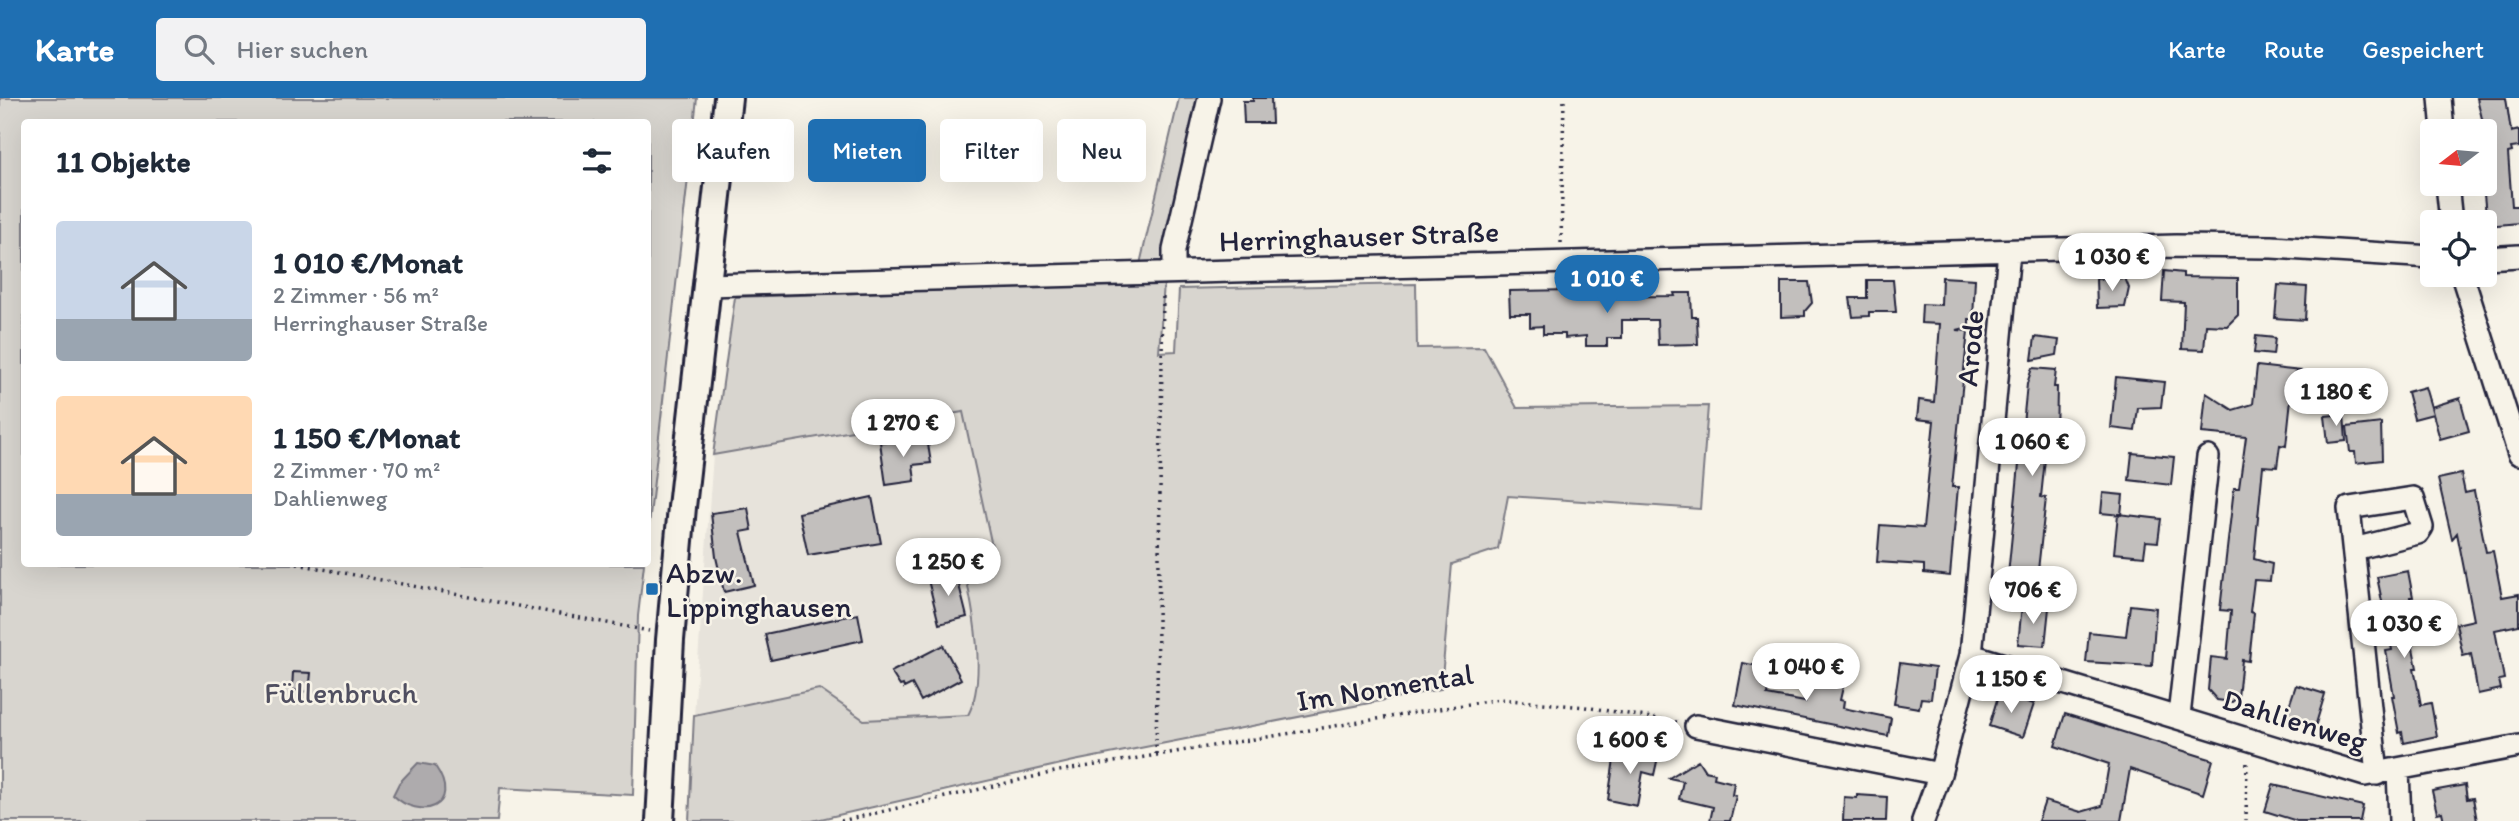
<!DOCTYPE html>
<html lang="de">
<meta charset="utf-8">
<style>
body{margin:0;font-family:Itim,sans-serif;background:#f2f2f3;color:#1f2937;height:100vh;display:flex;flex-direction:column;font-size:26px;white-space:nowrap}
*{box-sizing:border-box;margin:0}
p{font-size:23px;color:#747a83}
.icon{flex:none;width:38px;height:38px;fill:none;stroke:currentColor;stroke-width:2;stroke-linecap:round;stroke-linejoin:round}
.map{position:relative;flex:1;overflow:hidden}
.details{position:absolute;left:21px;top:21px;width:630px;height:448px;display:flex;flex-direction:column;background:#fff;border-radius:7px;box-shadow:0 7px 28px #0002}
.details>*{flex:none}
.hud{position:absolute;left:672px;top:21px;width:665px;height:63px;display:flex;gap:14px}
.needle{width:46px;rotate:254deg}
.buttons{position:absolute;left:2420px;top:21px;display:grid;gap:14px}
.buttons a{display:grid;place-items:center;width:77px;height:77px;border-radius:7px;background:#fff;box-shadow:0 7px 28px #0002;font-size:35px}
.price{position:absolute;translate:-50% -60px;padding:0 16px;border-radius:24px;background:#fff;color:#222;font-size:23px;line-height:46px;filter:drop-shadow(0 2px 4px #0008)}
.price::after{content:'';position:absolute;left:50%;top:42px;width:21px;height:16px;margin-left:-10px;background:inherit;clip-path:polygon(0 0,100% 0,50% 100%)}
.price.selected{background:#1f6fb2;color:#fff}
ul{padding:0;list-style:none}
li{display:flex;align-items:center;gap:21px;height:175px;padding:0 35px}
li span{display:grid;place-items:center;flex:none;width:196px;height:140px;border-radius:7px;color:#555}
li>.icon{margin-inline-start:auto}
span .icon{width:84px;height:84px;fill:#fffc;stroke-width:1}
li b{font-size:30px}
h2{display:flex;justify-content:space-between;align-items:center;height:84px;padding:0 35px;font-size:30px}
.tag{padding:0 24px;border-radius:7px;background:#fff;box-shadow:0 7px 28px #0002;font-size:24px;line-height:63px}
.tag.selected{background:#1f6fb2;color:#fff}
header{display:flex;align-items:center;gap:42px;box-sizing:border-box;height:98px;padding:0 35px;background:#1f6fb2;color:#fff}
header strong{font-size:33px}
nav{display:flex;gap:38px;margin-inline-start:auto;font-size:24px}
.search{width:490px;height:63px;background:#f2f2f3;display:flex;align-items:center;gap:18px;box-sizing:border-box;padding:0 24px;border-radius:7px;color:#747a83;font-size:26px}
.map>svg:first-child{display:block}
.built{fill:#e7e3db}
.green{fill:#d8d5cf;stroke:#7d7c85;stroke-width:2}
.water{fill:#aeabad;stroke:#76747f;stroke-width:2}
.building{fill:#c2bfbd;stroke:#22223b;stroke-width:2}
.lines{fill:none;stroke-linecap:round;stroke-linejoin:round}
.minor-casing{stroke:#22223b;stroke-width:26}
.tertiary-casing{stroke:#22223b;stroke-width:32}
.path{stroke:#22223b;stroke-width:3.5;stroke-dasharray:2 5;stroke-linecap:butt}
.minor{stroke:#f7f3e8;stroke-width:21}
.tertiary{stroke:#f7f3e8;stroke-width:26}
.poi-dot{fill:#1f6fb2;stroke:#f7f3e8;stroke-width:2.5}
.labels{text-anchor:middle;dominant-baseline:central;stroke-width:5;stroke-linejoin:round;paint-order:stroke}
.street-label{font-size:30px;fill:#22223b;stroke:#f7f3e8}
.poi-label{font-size:30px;fill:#22223b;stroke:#f7f3e8;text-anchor:start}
.park-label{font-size:30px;fill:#504f60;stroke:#f7f3e8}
</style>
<header>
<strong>Karte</strong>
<div class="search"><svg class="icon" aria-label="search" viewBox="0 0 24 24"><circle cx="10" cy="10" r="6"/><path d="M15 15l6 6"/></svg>Hier suchen</div>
<nav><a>Karte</a><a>Route</a><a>Gespeichert</a></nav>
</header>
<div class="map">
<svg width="2519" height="723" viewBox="0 0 2519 723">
<rect width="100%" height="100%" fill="#f7f3e8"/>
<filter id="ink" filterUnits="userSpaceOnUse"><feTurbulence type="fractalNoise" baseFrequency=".0143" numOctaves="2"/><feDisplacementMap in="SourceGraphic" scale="14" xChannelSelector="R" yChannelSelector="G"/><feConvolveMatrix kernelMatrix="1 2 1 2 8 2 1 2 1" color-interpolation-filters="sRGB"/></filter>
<g filter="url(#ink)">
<path class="built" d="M963,314L993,453L962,463L976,516L975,604L968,617L864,622L819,591L694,617L713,357Z"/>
<path class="green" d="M0,0H697L648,436V24H24V466H644L638,518L633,697L500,690L497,723H0Z
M1179,0H1203L1167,162L1158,167L1140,166Z
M1164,185L1159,254L1176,253L1179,191L1416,186L1417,250L1484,249L1517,310L1708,308L1700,411L1508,398L1498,451L1452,466L1441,591L1074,663L812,723H689L694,617L819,591L864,622L968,617C988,580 972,503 962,462L993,453L963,314L713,357L735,199Z"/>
<path class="water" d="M418,665L435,668C464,710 419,723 393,697L399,685Z"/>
<path class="building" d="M1253,0H1271L1272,25H1244L1243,3H1253Z
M2477,0H2506L2511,34L2519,32V49L2511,50L2512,54L2508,55L2512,108H2519V125L2487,128L2483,86L2485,33Z
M2164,173L2183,175V179L2238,180V217L2227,228L2206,227L2204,252L2182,251L2184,204L2162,203Z
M1942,179L1975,181L1973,221H1969V229L1957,232L1968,233L1952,389H1958L1950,478L1924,475V467L1877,464L1880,427L1923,430L1934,323L1917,321L1919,302L1934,304L1940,226L1921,225L1922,206L1941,207Z
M2125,180L2129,190L2125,209L2097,210L2096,181Z
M1867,182H1893L1896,214H1869V218L1853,219L1850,200H1867Z
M1781,184H1809L1812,205L1805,213V218L1781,219Z
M2278,187L2307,189L2305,222L2275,220Z
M1572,192V199L1675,198L1674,195H1691L1692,219H1697L1698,246L1658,247L1657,222H1622V240H1607V248H1586V238L1565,240V236H1543V228L1530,229V216H1510L1509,193Z
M2256,238L2275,240L2273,257L2254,255Z
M2035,239L2059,242L2057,257L2032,262Z
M2257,268L2301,273L2300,285L2309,286L2307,303L2291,301L2286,348L2280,347L2277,369L2263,368L2254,461L2272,466L2270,483L2254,482L2250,514L2254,515L2249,563L2242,562L2238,599L2232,604L2217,602L2208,592L2211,559L2227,561L2231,513L2220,512L2234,390H2239L2246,339L2202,335L2206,295L2233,312L2253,306Z
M2032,270L2056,272L2054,289H2057L2056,343L2047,342L2041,399L2046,400L2036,490L2007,487L2027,286Z
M2116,279L2164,284L2161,309L2138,310L2135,333L2111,330Z
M2425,289L2433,316L2414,321L2407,294Z
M2460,300L2469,333L2440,341L2431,309Z
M2344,316L2346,343L2328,345L2325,318Z
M2381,325L2382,362L2356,365L2355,354H2350L2347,329Z
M909,340L910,343L927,340L931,365L913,367L915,383L886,387L880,344Z
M2132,355L2174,359L2171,387L2129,382Z
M2461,376L2465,395L2474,393L2486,454L2493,453L2502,499L2519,496V527L2495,532L2504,581L2499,582L2501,591L2478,596L2471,556L2463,558L2456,526L2474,522L2457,435L2452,441L2438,381Z
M2103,395L2123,397L2121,417L2101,415Z
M872,399L881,445L808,457L799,415Z
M748,410L752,432L741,434L754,487L724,494L716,459L711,415Z
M2118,416L2161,421L2158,444L2146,443L2144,458L2114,455Z
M2408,473L2413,499H2410L2414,529L2409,530L2417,570H2414L2421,607L2431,605L2437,638L2404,645L2402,634L2399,635L2392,598H2394L2386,553L2392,552L2377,479Z
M956,475L967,519L939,526L928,482Z
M2022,507L2049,510L2045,548L2018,546Z
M2130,507L2156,510L2152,568L2086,564L2089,534L2126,538Z
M858,516L863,542L771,562L765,536Z
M943,547L961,581L921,603L912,586L904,590L903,587L900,588L891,574Z
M1743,565L1772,571L1767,597L1805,604L1809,582L1843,589L1840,602L1844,603L1843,610L1891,620L1888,638L1735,607Z
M1900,565L1935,570L1931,601L1921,600L1919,610L1894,606Z
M293,574L311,575L309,594L292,592Z
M2296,587L2325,596L2315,629L2285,620Z
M1999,595L2034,606L2023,639L1989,628Z
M2065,616L2213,662L2203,696L2130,671L2121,723H2038L2045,703L2081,714L2102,708L2109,666L2055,648Z
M1626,653L1658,659L1654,677L1643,674L1637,708L1608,702L1615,654L1625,656Z
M1698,662L1705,673L1715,675L1714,680L1734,685L1732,697L1736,698L1730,723H1710L1713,709L1679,701L1683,683L1669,680Z
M2273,687L2363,708L2360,723H2297L2265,713Z
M2465,687L2467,701L2473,700L2477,723H2444L2442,714L2437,715L2432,693Z
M1857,697L1887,699L1886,723H1843L1844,699L1857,700Z"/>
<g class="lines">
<g class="minor-casing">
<path id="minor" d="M2440,0L2443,33
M2447,86L2451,124
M2485,160L2519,158
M1174,173V152L1209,0
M2462,177L2519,356
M707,187L2176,148L2272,149L2432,159
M2354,451L2418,435L2422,429L2413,400L2349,410L2377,676
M1971,557L2365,677L2519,648
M2179,618L2208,359
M1696,628L1940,676
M2398,672L2400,723
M1923,723L1940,676L1971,557L2009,153"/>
</g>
<g class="tertiary-casing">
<path id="tertiary" d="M660,723L670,542L682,409L728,0"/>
</g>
<path class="path" d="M1561,145L1564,0
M297,466L649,533
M1156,656L1163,196
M841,723L1059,673L1500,601L1585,609L1677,624
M2246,723L2247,660"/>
<use href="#minor" class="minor"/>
<use href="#tertiary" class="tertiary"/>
</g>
</g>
<rect class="poi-dot" x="645" y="484" width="14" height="14" rx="3.5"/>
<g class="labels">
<g class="street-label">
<text transform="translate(1359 138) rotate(-2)">Herringhauser Straße</text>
<text transform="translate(1970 250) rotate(-85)">Arode</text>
<text transform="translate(1385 589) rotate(-9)">Im Nonnental</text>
<text transform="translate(2295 622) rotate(17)">Dahlienweg</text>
</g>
<g class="poi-label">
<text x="666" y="474">Abzw.<tspan x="666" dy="34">Lippinghausen</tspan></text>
</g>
<g class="park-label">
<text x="341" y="594">Füllenbruch</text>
</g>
</g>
</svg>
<div class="buttons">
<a><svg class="needle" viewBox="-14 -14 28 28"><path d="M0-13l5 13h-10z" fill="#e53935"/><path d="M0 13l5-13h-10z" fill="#747a83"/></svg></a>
<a><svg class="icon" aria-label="locate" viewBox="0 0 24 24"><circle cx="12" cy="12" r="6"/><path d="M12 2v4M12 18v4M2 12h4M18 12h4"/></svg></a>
</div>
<b class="price" style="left:2112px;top:195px">1 030 €</b>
<b class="price selected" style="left:1607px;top:217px">1 010 €</b>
<b class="price" style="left:2336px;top:330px">1 180 €</b>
<b class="price" style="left:903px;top:361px">1 270 €</b>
<b class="price" style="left:2032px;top:380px">1 060 €</b>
<b class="price" style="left:948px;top:500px">1 250 €</b>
<b class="price" style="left:2033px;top:528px">706 €</b>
<b class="price" style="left:2404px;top:562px">1 030 €</b>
<b class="price" style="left:1806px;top:605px">1 040 €</b>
<b class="price" style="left:2011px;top:617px">1 150 €</b>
<b class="price" style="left:1630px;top:678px">1 600 €</b>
<div class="hud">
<a class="tag">Kaufen</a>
<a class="tag selected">Mieten</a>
<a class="tag">Filter</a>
<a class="tag">Neu</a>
</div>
<section class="details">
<h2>11 Objekte<svg class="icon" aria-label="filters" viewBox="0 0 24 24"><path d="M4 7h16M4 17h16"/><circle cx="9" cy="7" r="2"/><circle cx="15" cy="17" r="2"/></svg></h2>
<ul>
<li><span style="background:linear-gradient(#c9d6e8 70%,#9aa5b1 0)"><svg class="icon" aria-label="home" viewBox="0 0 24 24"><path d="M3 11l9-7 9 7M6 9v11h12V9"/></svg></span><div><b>1 010 €/Monat</b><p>2 Zimmer · 56 m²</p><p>Herringhauser Straße</p></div></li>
<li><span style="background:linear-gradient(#ffd9b3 70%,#9aa5b1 0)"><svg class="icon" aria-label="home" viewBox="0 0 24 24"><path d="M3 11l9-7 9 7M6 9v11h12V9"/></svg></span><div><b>1 150 €/Monat</b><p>2 Zimmer · 70 m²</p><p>Dahlienweg</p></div></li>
</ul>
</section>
</div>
